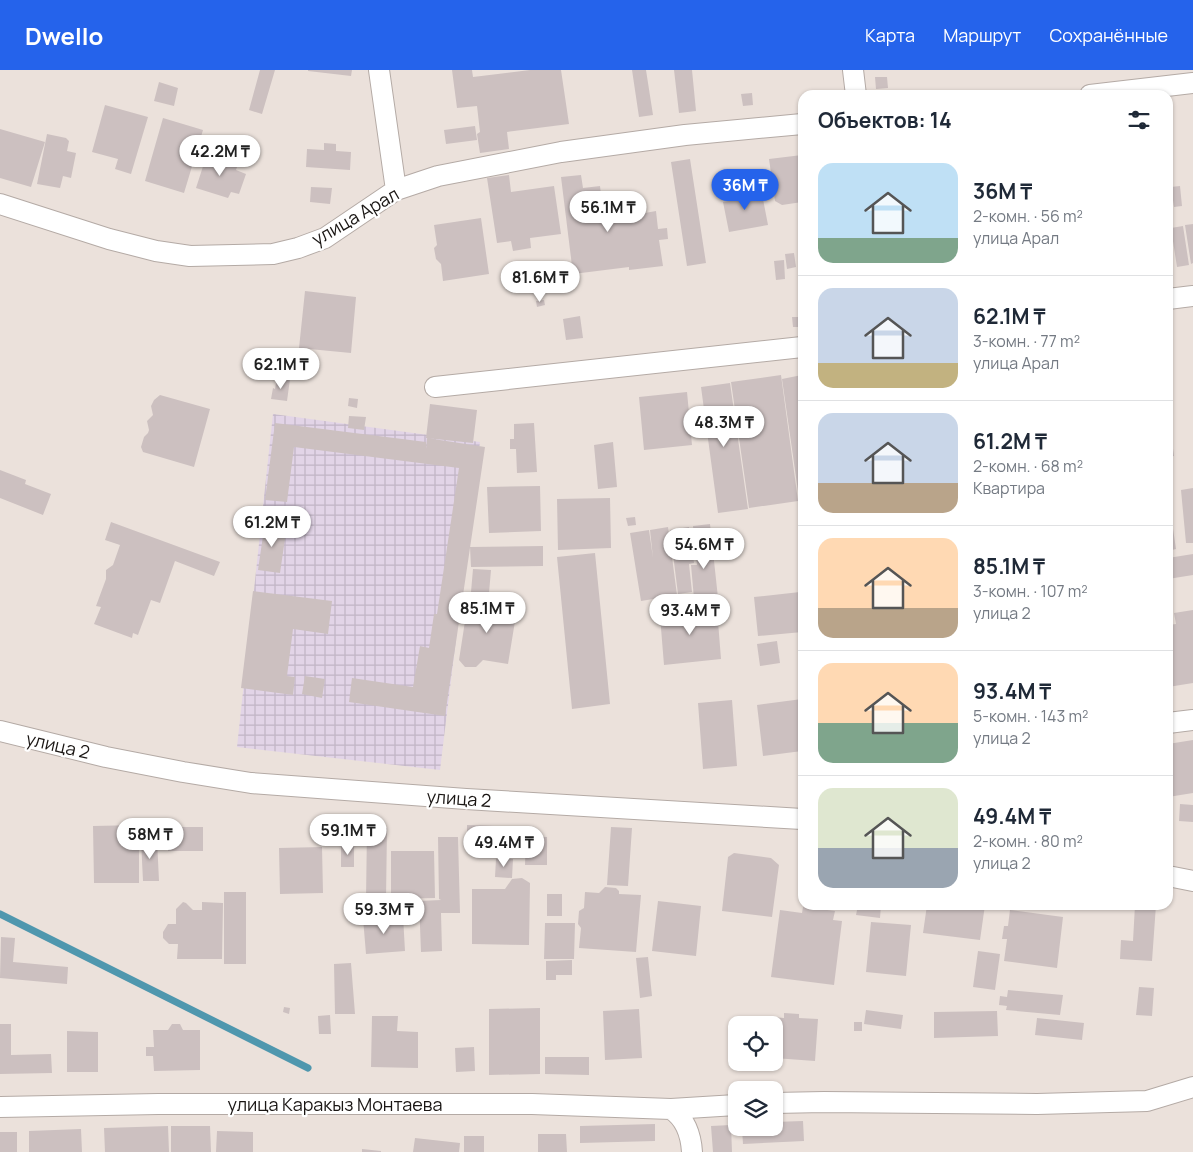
<!DOCTYPE html>
<html lang="ru">
<meta charset="utf-8">
<style>
body{margin:0;font-family:Manrope,sans-serif;background:#f2f2f3;color:#1f2937;height:100vh;display:flex;flex-direction:column;font-size:19px;white-space:nowrap}
*{box-sizing:border-box;margin:0}
p{font-size:16px;color:#747a83}
.icon{flex:none;width:28px;height:28px;fill:none;stroke:currentColor;stroke-width:2;stroke-linecap:round;stroke-linejoin:round}
.map{position:relative;flex:1;overflow:hidden}
.sheet{position:absolute;left:798px;top:20px;width:375px;height:820px;display:flex;flex-direction:column;background:#fff;border-radius:15px;box-shadow:0 1px 4px #0004}
.sheet>*{flex:none}
.controls{position:absolute;left:728px;top:946px;display:grid;gap:10px}
.controls a{display:grid;place-items:center;width:55px;height:55px;border-radius:10px;background:#fff;box-shadow:0 1px 4px #0004;font-size:25px}
.price{position:absolute;translate:-50% -42px;padding:0 11px;border-radius:18px;background:#fff;color:#222;font-size:16px;line-height:32px;filter:drop-shadow(0 1px 2px #0008)}
.price::after{content:'';position:absolute;left:50%;top:30px;width:15px;height:11px;margin-left:-8px;background:inherit;clip-path:polygon(0 0,100% 0,50% 100%)}
.price.active{background:#2563eb;color:#fff}
ul{padding:0;list-style:none}
li{display:flex;align-items:center;gap:15px;height:125px;padding:0 20px}
li+li{border-top:1px solid #e0e1e3}
li span{display:grid;place-items:center;flex:none;width:140px;height:100px;border-radius:15px;color:#555}
li>.icon{margin-inline-start:auto}
span .icon{width:60px;height:60px;fill:#fffc;stroke-width:1}
li b{font-size:21px}
h2{display:flex;justify-content:space-between;align-items:center;height:60px;padding:0 20px;font-size:21px}
header{display:flex;align-items:center;gap:30px;box-sizing:border-box;height:70px;padding:0 25px;background:#2563eb;color:#fff}
header strong{font-size:24px}
nav{display:flex;gap:28px;margin-inline-start:auto;font-size:18px}
.map>svg:first-child{display:block}
.industrial{fill:url(#industrial-grid)}
.lines{fill:none;stroke-linecap:round;stroke-linejoin:round}
.stream{stroke:#4f97ae;stroke-width:7}
.building{fill:#ccc0c0}
.minor-casing{stroke:#b4aaa5;stroke-width:22}
.minor{stroke:#fff;stroke-width:20}
.labels{text-anchor:middle;dominant-baseline:central;stroke-width:4.5;stroke-linejoin:round;paint-order:stroke}
.street-label{font-size:18px;fill:#1a1614;stroke:#fff}
</style>
<header>
<strong>Dwello</strong>
<nav><a>Карта</a><a>Маршрут</a><a>Сохранённые</a></nav>
</header>
<div class="map">
<svg width="1193" height="1082" viewBox="0 0 1193 1082">
<defs>
<pattern id="industrial-grid" width="8" height="8" patternUnits="userSpaceOnUse" patternTransform="scale(1.25)"><rect width="8" height="8" fill="#e2d4e7"/><path d="M0 4h8M4 0v8" fill="none" stroke="#c1b5c5"/></pattern>
</defs>
<rect width="100%" height="100%" fill="#ebe1db"/>
<path class="industrial" d="M273,344L480,372L440,700L237,677Z"/>
<g class="lines">
<path class="stream" d="M0,844L308,998"/>
</g>
<path class="building" d="M260,0H275L262,44L249,40Z
M308,0H352L351,6L308,1Z
M452,0H472L473,7L530,0H561L569,54L507,62L509,79L480,83L477,64L480,62L477,36L457,38Z
M632,0H646L653,45L639,47Z
M674,0H692L696,41L679,43Z
M875,7H887L888,18L876,19Z
M159,12L178,18L174,36L154,31Z
M752,23L753,35L743,36L741,24Z
M105,35L148,47L131,104L115,99L118,89L92,82Z
M163,48L203,60L184,123L145,111Z
M475,56L477,70L446,74L444,60Z
M0,59L45,72L31,117L0,108Z
M47,64L66,68L69,71L67,81L76,83L71,108L63,106L60,118L37,114Z
M225,69L246,73L244,82L223,78Z
M324,73L336,74V81L351,82L350,100L306,97L307,79L324,80Z
M207,84L238,94L236,100L246,104L239,124L231,122L228,128L196,118Z
M802,85V132L782,135L775,131L769,89Z
M690,89L706,193L687,196L671,92Z
M509,105L511,122L554,116L561,164L530,168L531,178L513,181L511,171L497,173L487,108Z
M581,105L583,118L600,116L603,142H607L608,147L622,145L627,136H635L645,143L656,141L658,159L667,158L668,169L659,170L663,196L629,200V197L573,204L561,107Z
M1180,116L1182,136L1174,137L1171,117Z
M311,117L332,118L330,134L310,132Z
M746,117L748,127L762,124L768,155L729,162L723,132L735,130L734,119Z
M481,148L489,204L443,211L441,194L436,189L434,178L437,175L434,155Z
M1193,154V193L1191,194L1185,155Z
M1183,156L1189,195L1177,197L1171,158Z
M1168,172L1172,198H1168Z
M794,183L796,197L787,199L785,184Z
M784,190L785,209L776,210L774,191Z
M305,221L356,227L351,283L299,278Z
M544,230L545,235L537,237L536,231Z
M580,246L583,268L566,270L563,249Z
M792,247H800V257H793Z
M781,305L798,431L749,438L731,312Z
M802,305V428H799L782,309Z
M277,307L290,309L287,331L271,329L273,318L275,319Z
M730,313L748,439L718,443L701,317Z
M687,322L692,375L644,380L639,327Z
M160,325L210,339L194,397L143,382L141,377L144,367L148,363L149,360L147,351L153,345L151,336L154,330Z
M349,328L358,329L357,338L348,336Z
M430,334L477,340L473,373L426,368Z
M1168,342L1174,386L1168,387Z
M349,346L366,347L364,360L348,358Z
M275,353L426,372V379L427,368L485,377L445,646L349,632L352,608L413,617L420,576L429,578L434,544H437L459,398L294,377L287,432L265,430Z
M534,353L537,402L517,403L516,379H510V369H514V354Z
M613,372L617,417L598,419L594,375Z
M0,400L26,410L25,414L51,424L43,445L0,428Z
M540,416L541,461L489,463L487,417Z
M1193,418V473H1186L1181,420Z
M610,428L611,478L558,480L557,429Z
M802,444V456H799L798,445Z
M635,447L636,455L628,456L626,448Z
M111,452L220,492L214,506L175,491L160,533L151,530L138,565L133,563L132,568L94,554L101,537L96,536L106,509V500L113,495L120,475L105,470Z
M265,452L287,455L280,503L258,500Z
M1172,452L1176,479L1168,481V453Z
M710,454L719,537L695,540L691,495H697L693,456Z
M668,457L677,525L641,531L630,463L649,460L653,488L650,460Z
M689,457L694,493L689,494L692,522L678,524L670,460Z
M543,476V496L471,497L470,477Z
M595,483L610,634L572,639L557,487Z
M1193,484V505L1168,509V488Z
M473,499L491,500L489,523L471,522Z
M253,521L332,531L328,564L293,559L287,606L295,607L293,625L241,618Z
M800,522L802,562L758,566L754,527Z
M468,532L517,539L508,594L483,590L476,597H465L459,590Z
M684,537V542L717,539L721,589L664,595L660,546H665V539Z
M1193,540V613L1168,617V555L1176,554L1174,543Z
M777,571L780,593L760,596L757,574Z
M305,606L325,609L322,628L302,624Z
M802,629V681L763,686L757,635Z
M732,630L737,696L703,699L698,633Z
M1193,670V723L1168,727V674Z
M1180,734L1193,735V752L1179,751Z
M139,755V813H94L93,756Z
M467,755L494,756V777L467,776Z
M168,757H203V781H168Z
M611,757L632,758L628,816L607,815Z
M367,758H387L386,829H366Z
M526,766L547,767V795H525Z
M438,767H458L460,843H441L442,881L421,882L419,831L441,830L439,829Z
M157,769L159,811H143L141,770Z
M341,774H354V797H341Z
M322,777L323,823L280,824L279,778Z
M391,781H434L435,828L391,829Z
M734,783L771,788L779,795L772,847L722,841L728,787Z
M496,789H513L512,808L495,807Z
M522,808L530,813L529,875L472,874V819H505L512,809Z
M605,817L616,818L619,821V824L641,825L636,882L579,878L581,858L578,854L579,841L584,838L585,822L599,823Z
M224,822H246V894H224Z
M547,824H562V846H547Z
M658,831L701,836L696,886L652,881Z
M183,832L186,833L193,840H202V832L223,833L222,889H177L178,874H169L163,868V862L168,854H176V839Z
M858,835H881L880,848L856,845Z
M927,835H985L980,870L923,863Z
M1135,835H1156L1152,891L1120,889L1121,870L1133,871Z
M803,837L835,841L833,850L842,851L834,915L771,907L780,840L802,843Z
M1010,840L1063,847L1057,898L1004,891L1007,869H1002L1004,856H1008Z
M403,846L405,881L366,884L363,848Z
M871,852L911,855L906,906L866,902Z
M545,853H575L574,889H544Z
M1,867L15,868L13,892L68,897L67,914L0,908Z
M978,881L1000,884L995,920L973,917Z
M648,887L652,926L640,928L636,888Z
M572,890V905H556V910H546V891Z
M351,893L355,944H335L334,894Z
M1139,917L1154,918L1152,946L1136,945Z
M1008,920L1063,925L1060,945L1006,940L1007,936L999,935L1000,926L1007,927Z
M284,937L290,938L289,944L283,942Z
M540,938V1004L489,1005V939Z
M639,939L642,988L605,990L603,941Z
M866,940L903,945L901,959L864,954Z
M997,941L998,966L934,968V942Z
M784,943L799,944V948L818,949L815,991L774,988V955H754L755,948L758,946L784,948Z
M330,945L331,964H319L318,946Z
M372,946H398L397,961L418,962V998L371,997Z
M1037,948L1084,953L1082,970L1035,965Z
M854,952H862V961H854Z
M0,954H11V985L51,984L52,1003L0,1004Z
M172,954H180L183,960H200V1000L154,1001L153,986H146V977H154L153,960H168Z
M67,961L98,962V1002H67Z
M474,977L475,1001L456,1002L455,978Z
M545,987H589V1005L545,1004Z
M803,1051L804,1071L743,1074L742,1058H774V1052Z
M655,1054V1071L580,1073V1056Z
M731,1055L732,1082H713L711,1056Z
M168,1056L169,1082H105L104,1058Z
M171,1056H210L211,1082H171Z
M81,1059L82,1082H29V1061Z
M217,1061L253,1062V1082H216Z
M0,1062H17V1082H0Z
M538,1064H566L567,1082H538Z
M464,1066H484V1082H464Z
M415,1068L460,1073L459,1082H413Z
M362,1079L381,1081V1082H362Z"/>
<g class="lines">
<g class="minor-casing">
<path id="minor" d="M379,0L396,120
M853,0L856,25
M1090,25L1193,13
M0,134L109,169L156,181L190,186L273,184L298,178L325,168L396,120L438,106L561,82L685,65L802,54
M1168,229L1193,226
M435,317L802,277
M1168,653L1193,650
M0,661L106,687L183,702L251,713L466,729L802,749
M1168,806L1193,811
M774,1033L824,1032L1037,1034L1147,1031L1193,1017
M0,1037L158,1034H532L671,1039L736,1035
M671,1039C685,1048 691,1065 692,1082"/>
</g>
<use href="#minor" class="minor"/>
</g>
<g class="labels">
<g class="street-label">
<text transform="translate(355 146) rotate(-30)">улица Арал</text>
<text transform="translate(58 675) rotate(13)">улица 2</text>
<text transform="translate(459 728) rotate(4)">улица 2</text>
<text x="335" y="1034">улица Каракыз Монтаева</text>
</g>
</g>
</svg>
<div class="controls">
<a><svg class="icon" aria-label="locate" viewBox="0 0 24 24"><circle cx="12" cy="12" r="6"/><path d="M12 2v4M12 18v4M2 12h4M18 12h4"/></svg></a>
<a><svg class="icon" aria-label="layers" viewBox="0 0 24 24"><path d="M12 4l9 5-9 5-9-5zM3 14l9 5 9-5"/></svg></a>
</div>
<b class="price" style="left:220px;top:107px">42.2M ₸</b>
<b class="price active" style="left:745px;top:141px">36M ₸</b>
<b class="price" style="left:608px;top:163px">56.1M ₸</b>
<b class="price" style="left:540px;top:233px">81.6M ₸</b>
<b class="price" style="left:281px;top:320px">62.1M ₸</b>
<b class="price" style="left:724px;top:378px">48.3M ₸</b>
<b class="price" style="left:272px;top:478px">61.2M ₸</b>
<b class="price" style="left:704px;top:500px">54.6M ₸</b>
<b class="price" style="left:487px;top:564px">85.1M ₸</b>
<b class="price" style="left:690px;top:566px">93.4M ₸</b>
<b class="price" style="left:348px;top:786px">59.1M ₸</b>
<b class="price" style="left:150px;top:790px">58M ₸</b>
<b class="price" style="left:504px;top:798px">49.4M ₸</b>
<b class="price" style="left:384px;top:865px">59.3M ₸</b>
<section class="sheet">
<h2>Объектов: 14<svg class="icon" aria-label="filters" viewBox="0 0 24 24"><path d="M4 7h16M4 17h16"/><circle cx="9" cy="7" r="2"/><circle cx="15" cy="17" r="2"/></svg></h2>
<ul>
<li><span style="background:linear-gradient(#bfe0f5 75%,#7fa58c 0)"><svg class="icon" aria-label="home" viewBox="0 0 24 24"><path d="M3 11l9-7 9 7M6 9v11h12V9"/></svg></span><div><b>36M ₸</b><p>2-комн. · 56 m²</p><p>улица Арал</p></div></li>
<li><span style="background:linear-gradient(#c9d6e8 75%,#c2b280 0)"><svg class="icon" aria-label="home" viewBox="0 0 24 24"><path d="M3 11l9-7 9 7M6 9v11h12V9"/></svg></span><div><b>62.1M ₸</b><p>3-комн. · 77 m²</p><p>улица Арал</p></div></li>
<li><span style="background:linear-gradient(#c9d6e8 70%,#b9a48a 0)"><svg class="icon" aria-label="home" viewBox="0 0 24 24"><path d="M3 11l9-7 9 7M6 9v11h12V9"/></svg></span><div><b>61.2M ₸</b><p>2-комн. · 68 m²</p><p>Квартира</p></div></li>
<li><span style="background:linear-gradient(#ffd9b3 70%,#b9a48a 0)"><svg class="icon" aria-label="home" viewBox="0 0 24 24"><path d="M3 11l9-7 9 7M6 9v11h12V9"/></svg></span><div><b>85.1M ₸</b><p>3-комн. · 107 m²</p><p>улица 2</p></div></li>
<li><span style="background:linear-gradient(#ffd9b3 60%,#7fa58c 0)"><svg class="icon" aria-label="home" viewBox="0 0 24 24"><path d="M3 11l9-7 9 7M6 9v11h12V9"/></svg></span><div><b>93.4M ₸</b><p>5-комн. · 143 m²</p><p>улица 2</p></div></li>
<li><span style="background:linear-gradient(#dfe7d0 60%,#9aa5b1 0)"><svg class="icon" aria-label="home" viewBox="0 0 24 24"><path d="M3 11l9-7 9 7M6 9v11h12V9"/></svg></span><div><b>49.4M ₸</b><p>2-комн. · 80 m²</p><p>улица 2</p></div></li>
</ul>
</section>
</div>
